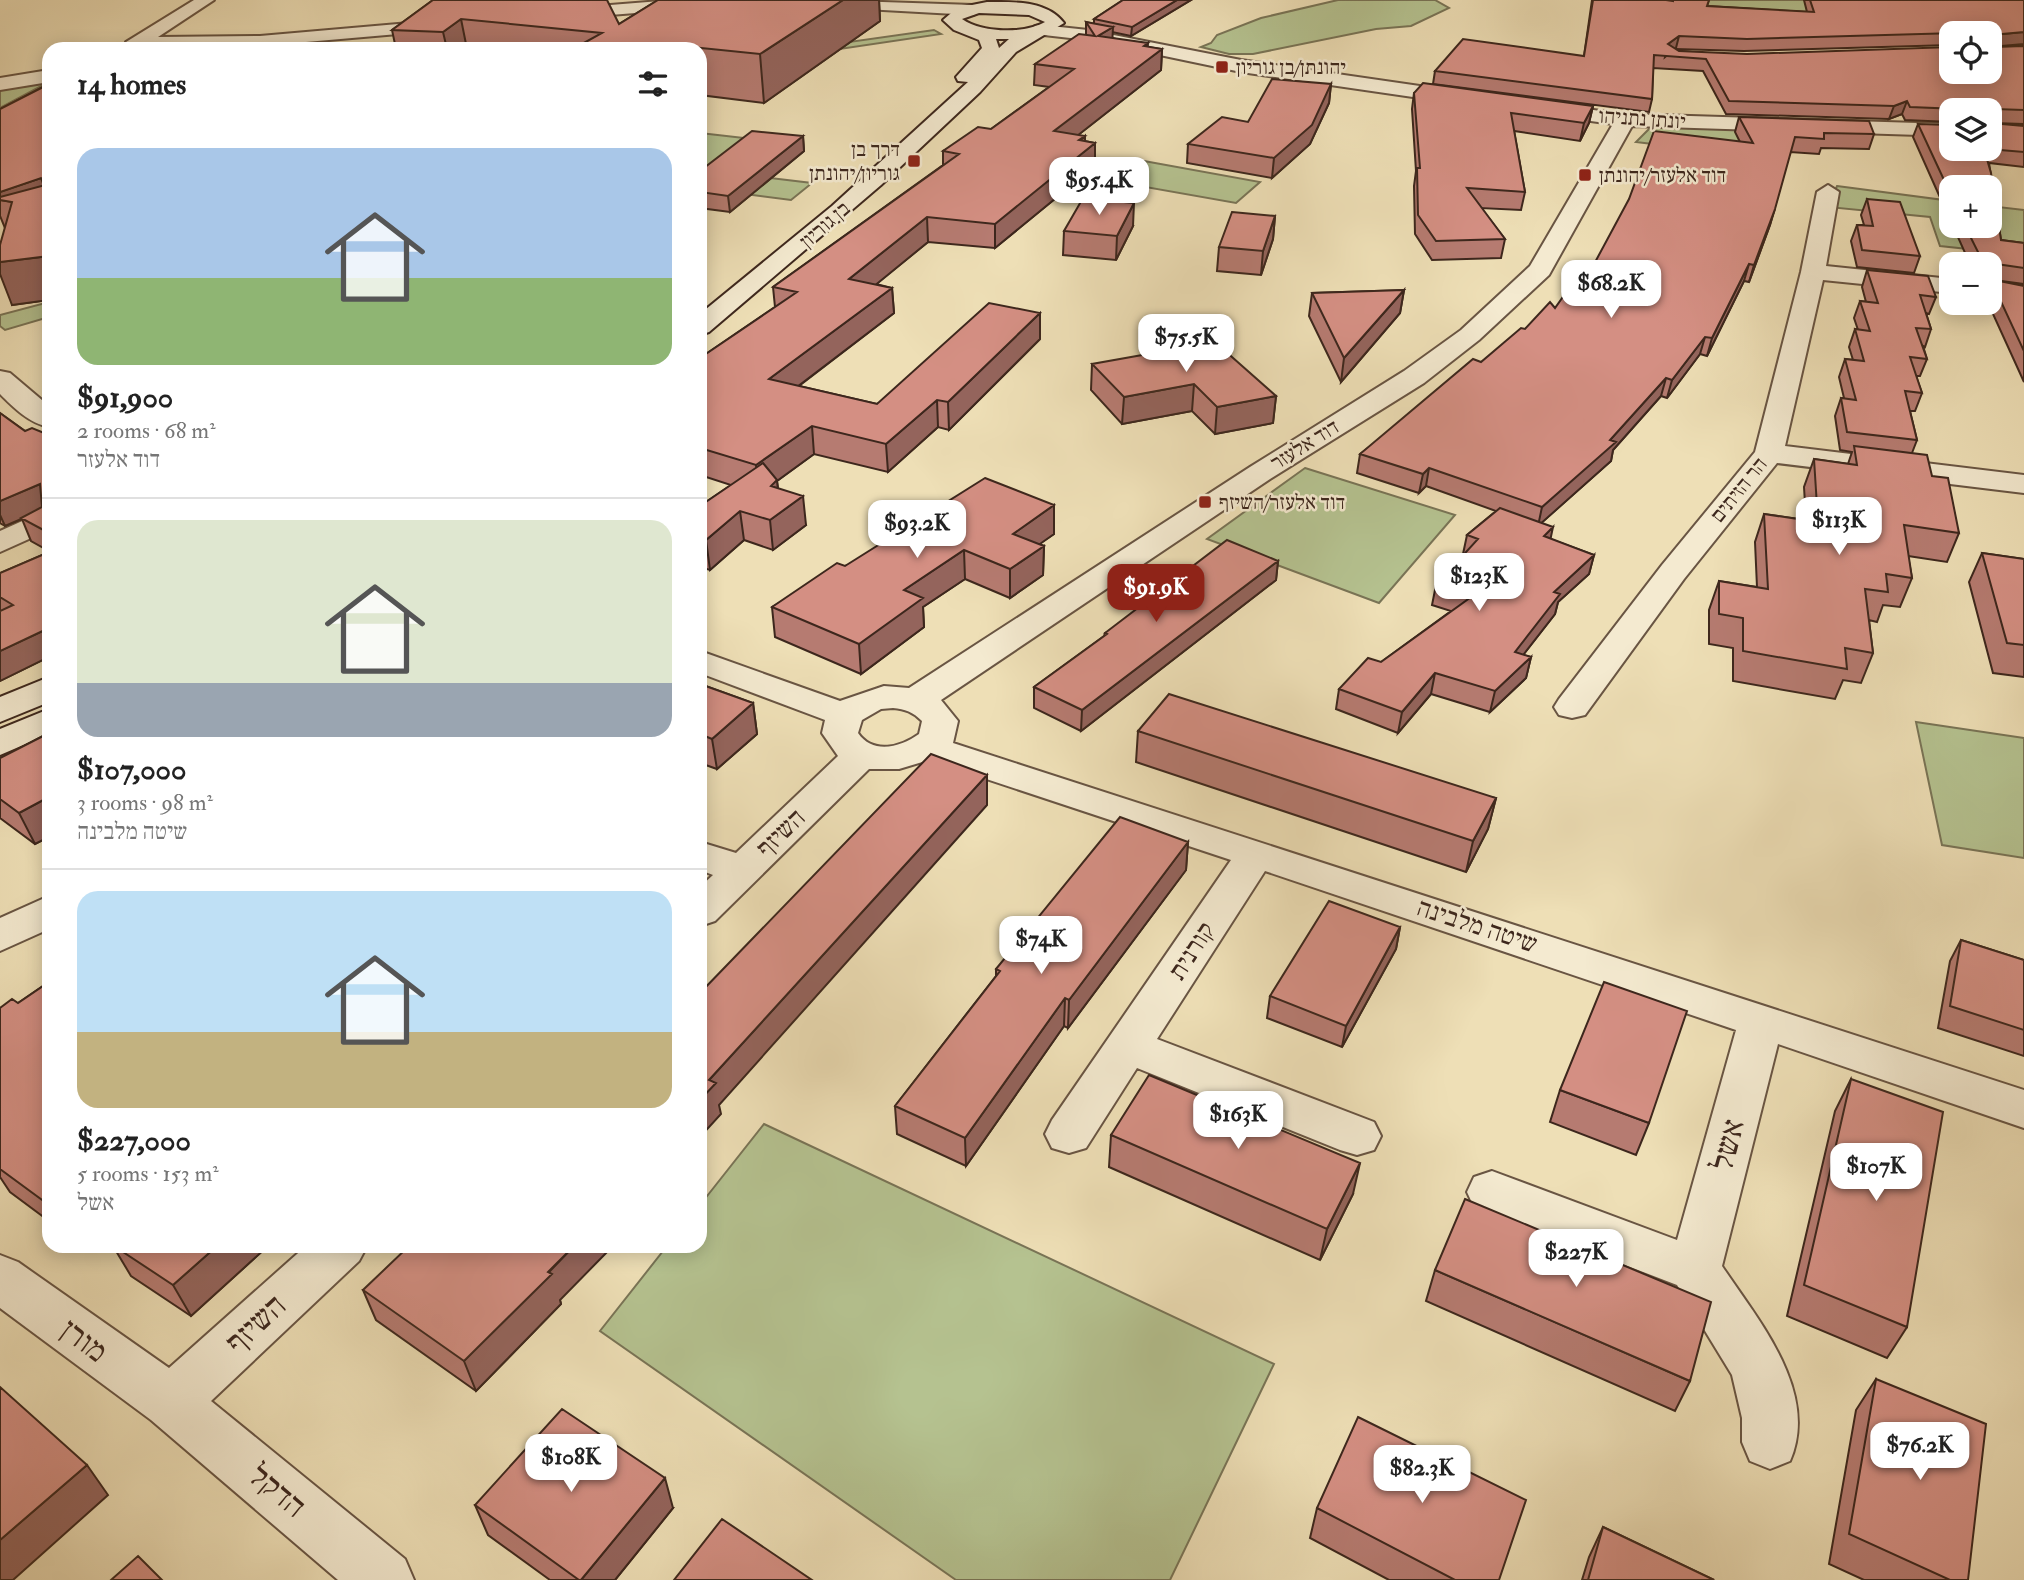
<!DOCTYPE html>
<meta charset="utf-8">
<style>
body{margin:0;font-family:"IM FELL Double Pica","Frank Ruhl Libre",serif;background:#f6f6f6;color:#222;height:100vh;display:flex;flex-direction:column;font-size:26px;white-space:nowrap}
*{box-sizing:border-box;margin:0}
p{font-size:23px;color:#767676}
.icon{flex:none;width:38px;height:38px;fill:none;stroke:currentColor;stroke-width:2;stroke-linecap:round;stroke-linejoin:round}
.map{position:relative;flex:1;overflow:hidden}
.details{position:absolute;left:42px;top:42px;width:665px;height:1211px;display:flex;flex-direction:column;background:#fff;border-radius:21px;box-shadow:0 4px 18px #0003}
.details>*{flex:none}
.controls{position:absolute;left:1939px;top:21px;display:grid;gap:14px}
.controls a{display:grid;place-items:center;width:63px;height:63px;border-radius:14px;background:#fff;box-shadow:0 4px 18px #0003;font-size:35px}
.price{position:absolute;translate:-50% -60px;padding:0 16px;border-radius:14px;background:#fff;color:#222;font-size:23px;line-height:46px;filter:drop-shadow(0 2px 4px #0008)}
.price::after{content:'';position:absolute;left:50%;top:42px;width:21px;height:16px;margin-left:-10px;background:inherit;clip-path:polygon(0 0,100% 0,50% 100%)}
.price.current{background:#8f2418;color:#fff}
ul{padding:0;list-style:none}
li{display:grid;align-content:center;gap:14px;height:371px;padding:0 35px}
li+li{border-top:2px solid #e0e0e0}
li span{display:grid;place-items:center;height:217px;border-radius:21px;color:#555}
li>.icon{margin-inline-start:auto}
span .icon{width:126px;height:126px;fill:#fffc;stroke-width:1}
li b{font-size:30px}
h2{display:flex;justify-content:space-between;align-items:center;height:84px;padding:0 35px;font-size:30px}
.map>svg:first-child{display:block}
.green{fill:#b5c290;stroke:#797456;stroke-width:2}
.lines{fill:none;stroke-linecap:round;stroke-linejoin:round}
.street-casing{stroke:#695543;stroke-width:4}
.secondary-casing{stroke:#3d271d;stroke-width:4}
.street{fill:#f4ead0;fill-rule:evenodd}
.secondary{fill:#f4ead0;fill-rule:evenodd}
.wall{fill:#b67b71;stroke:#3d271d;stroke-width:2;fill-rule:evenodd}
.shaded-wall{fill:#94645c;stroke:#3d271d;stroke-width:2}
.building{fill:#d48f83;stroke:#3d271d;stroke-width:2;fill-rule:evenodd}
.poi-dot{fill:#8f2418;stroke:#f4ead0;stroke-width:2.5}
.labels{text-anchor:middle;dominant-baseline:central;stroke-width:5;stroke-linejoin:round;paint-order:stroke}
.far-poi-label{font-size:21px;fill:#3d271d;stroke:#f4ead0;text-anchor:start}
.far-street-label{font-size:21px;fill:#3d271d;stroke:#f4ead0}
.street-label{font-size:26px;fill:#3d271d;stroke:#f4ead0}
.near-street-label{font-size:32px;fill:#3d271d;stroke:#f4ead0}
</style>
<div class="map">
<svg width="2024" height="1580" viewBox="0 0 2024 1580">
<rect width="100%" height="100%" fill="#eedfb6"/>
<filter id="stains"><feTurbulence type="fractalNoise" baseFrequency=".00286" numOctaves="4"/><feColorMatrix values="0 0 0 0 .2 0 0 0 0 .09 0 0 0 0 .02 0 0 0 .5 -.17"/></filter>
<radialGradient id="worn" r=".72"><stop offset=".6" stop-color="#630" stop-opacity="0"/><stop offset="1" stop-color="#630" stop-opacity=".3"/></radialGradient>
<path class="green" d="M1338,0H1435L1449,8L1411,26L1376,29L1253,54H1229L1201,47L1211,43L1217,35L1261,18Z
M1611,0H1804L1834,24Z
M934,30L941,34L779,58L771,53Z
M49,80V82L0,108V87Z
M1659,127L1752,130L1760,157L1636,142L1649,129Z
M700,133L744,138L713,171L812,183L791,200L700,188Z
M1144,161L1260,182L1236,203L1117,182Z
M1837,186L1951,201V226H1990V206L2024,210V255L1940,246L1930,217L1828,207Z
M49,302V317L5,330L0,326V315Z
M1305,468L1455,515L1379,603L1207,539Z
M1916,722L2024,738V858L1942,845Z
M764,1124L1274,1364L1170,1580H956L600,1331L667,1246H700V1205Z"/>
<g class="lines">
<g class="street-casing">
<path id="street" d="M194,0H214L158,37L260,36L444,20L453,25L444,30L260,46L135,47L126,42Z
M673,0H704L706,3L698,8L560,19L552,14L560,9Z
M822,0L973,5L981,10L973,15L829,7L823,6Z
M1041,25L1088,30L1241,60L1468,93L1478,99L1468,105L1241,72L1088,40L1035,34L1032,30L1035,26Z
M49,70V82L0,90V78Z
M1538,103L1625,114L1951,124V136L1632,126L1549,275L1479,340L1424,383L1270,479L941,700L958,721L953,743L2024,1090V1128L1778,1044L1722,1266C1758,1320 1820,1392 1790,1461L1770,1469L1750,1461L1742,1442V1418L1732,1375L1677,1285L1474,1207L1467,1192L1474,1177L1492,1171L1677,1240L1736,1030L1265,871L1157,1039L1374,1122L1381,1136L1374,1150L1357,1155L1340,1150L1137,1068L1086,1148L1069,1153L1052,1148L1045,1134L1052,1120L1231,860L929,760L899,769H869L715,921L700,926V887L713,875L700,870V842L736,853L838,756L822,733L825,720L700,673V651L840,701L884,686L909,688L1250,467L1404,371L1461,330L1530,266L1613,124L1531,113L1528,109L1531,105ZM893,708C905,709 913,712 922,721L919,734C901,747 873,755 858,733L862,720L881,709Z
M1828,185L1839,192L1826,266L1951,279V293L1823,280L1785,446L2024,475V493L1777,463L1684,579L1585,715L1572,718L1559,715L1554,707L1559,699L1662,565L1755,452L1801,272L1817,192Z
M0,371L10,373L49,406V427C29,423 14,408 0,394Z
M49,509V530L0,552V531Z
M49,896V929L0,951V918Z
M306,1246H367L359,1261L211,1401L405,1559L414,1580H338L151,1420L0,1308V1255L18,1262L169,1368Z"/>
</g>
<g class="secondary-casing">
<path id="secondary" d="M987,2C1013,2 1047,0 1064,23L1016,52L980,92L881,185L709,332L700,335V314L832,206L968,82L958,81L956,77L982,48L979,40L954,30L943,20L957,8ZM979,13L1029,15L1045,22C1024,34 982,33 962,19ZM996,39H1009L999,48Z
M49,677V702L0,722V697Z
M49,709V734L0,755V729Z"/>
</g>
<use href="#street" class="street"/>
<use href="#secondary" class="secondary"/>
</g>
<path class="wall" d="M433,0L619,24L658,0H879L880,21L764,103L700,95V49H396L392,30Z
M1123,0H1191L1131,36L1112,32V38L1148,47L1162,49L1161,70L1078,135L1085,141L1095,143V166L995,248L928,242L876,284L892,288L894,313L799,386L877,404L1040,339L949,430L938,427L888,472L814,454L777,481L778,488L806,525L773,550L744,540L710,570L700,567V506L731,485L700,475V358L775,307L773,287L943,165V151L991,129L1049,87L1034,85L1035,64L1086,35V22L1094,24V19Z
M1592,0H1709L1707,6L1807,12L1804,0H2024V44L1994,46H2024V124L1992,123L2024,126V167L1989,163L2001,240L2024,243V284L1994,280L2024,286V382L1988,303H1990V264H1970L1953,226H1990L1951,187V222L1913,137L1918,124L1951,149L1990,110H1951V122L1905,120L1902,114L1889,119L1726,114L1703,71L1653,68L1652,99L1649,112L1433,84L1593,106L1589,123L1580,141L1514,131L1525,192L1521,210L1481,208L1505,239L1501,258L1432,260L1415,234L1414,186L1416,171L1412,109L1414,93L1433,84L1435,71L1584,56ZM1951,33H1990L1951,72L1679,51L1675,49L1744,51L1951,45Z
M49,84V300L12,305L5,228L0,216V109Z
M1331,84L1329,103L1310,144L1272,178L1187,163L1188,144L1248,122Z
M1739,117L1874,134L1869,149L1821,148L1819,154L1790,152L1770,225L1749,282L1744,281L1707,356L1700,354L1667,398L1661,396L1613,450L1611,461L1541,523L1550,539L1594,555L1589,574L1558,602L1555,614L1523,655L1531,657L1526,678L1490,712L1431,694L1398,733L1336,709L1339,689L1381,662L1451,611L1432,605L1436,585L1464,555L1463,554L1467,535L1496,511L1426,486L1419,493L1357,473L1360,454L1525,329L1555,308L1740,142L1735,132Z
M803,136L804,151L730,212L700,208V171Z
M1867,199L1920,256L1914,273L1857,267L1851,241L1857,225H1864L1861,215Z
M1275,216L1273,239L1261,275L1217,271L1219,247Z
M1133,226L1116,260L1063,255L1064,231Z
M1867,270L1936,297L1929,314L1926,313L1931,329L1925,347L1923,346L1927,359L1920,376H1916L1922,393L1915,411H1910L1917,440L1912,453L1932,476L1959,533L1947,562L1908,556L1912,578L1900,607L1883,605L1877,622L1869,620L1873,653L1861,683L1843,680L1835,699L1733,681V648L1709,644V610L1719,581L1757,587L1755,542L1764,514L1806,520L1804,487L1814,459L1848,464L1852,452L1840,450L1835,416L1841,398H1844L1839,377L1845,359L1853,360L1849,347L1855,329L1858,330L1854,318L1860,301L1866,302L1862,287Z
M1404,290L1400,313L1341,382L1309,316L1312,293Z
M1092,364L1276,396L1273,423L1215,434L1192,411L1122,424L1091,390Z
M0,413L25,431L49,435V551L31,541L22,519L5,526L0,523Z
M1054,505V534L1039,544L1044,546L1043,575L1010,598L965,579L923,607L924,627L861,674L775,637L772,607L845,566Z
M49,552V657L0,681V573Z
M1982,553L2024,559V677L1993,673L1969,582Z
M1278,561L1276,580L1081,731L1034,708V687L1104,636L1105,633Z
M700,684L753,703L757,734L717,769L700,763Z
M1138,731L1496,798L1488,829L1466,872L1136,762Z
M49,733V837L35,844L0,818V758Z
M1188,842L1186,870L1068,1028L1064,1026L966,1166L897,1134L895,1106L996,976V969Z
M1400,927L1396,949L1342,1047L1267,1018L1270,996Z
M1961,940L2024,960V1056L1938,1028L1950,961Z
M49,982V1221L10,1192L0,1177V1008L18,1003Z
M1851,1079L1907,1327L1887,1358L1787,1316L1835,1111Z
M1560,1090L1649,1123L1636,1155L1550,1122Z
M1111,1135L1353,1194L1320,1260L1109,1167Z
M113,1246H268L191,1316L131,1276Z
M1435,1270L1690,1381L1675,1411L1426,1301Z
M363,1290L560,1300L561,1304L476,1391L376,1320Z
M1876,1379L1968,1580H1864L1829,1564L1856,1410Z
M475,1505L673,1508L615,1580H550L488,1535Z
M1317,1508L1499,1580H1389L1310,1538Z
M1603,1527L1714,1580H1582L1589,1557Z"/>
<path class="shaded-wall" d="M843,0H879L880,21L764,103L760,54Z
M1177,0H1191L1131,36L1132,27Z
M461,19L467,49H447L443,32Z
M1113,27L1112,48L1098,36Z
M2024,32V44L1990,47L1992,35Z
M1679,36L1676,48L1665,57L1668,44Z
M1148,43L1147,60L1162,49L1161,70L1054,154V131Z
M1331,84L1329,103L1310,144L1272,178L1274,158Z
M1907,101L1902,114L1889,119L1894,106Z
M1593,106L1589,123L1580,141L1584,123Z
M803,136L804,151L730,212L728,196Z
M1085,136V151L1095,143V166L995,248V224Z
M41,178L47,194L12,202L0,200V192Z
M1134,203L1133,226L1116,260L1117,236Z
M1775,209L1770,225L1749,282L1754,265Z
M1275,216L1273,239L1261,275L1263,251Z
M927,217L928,242L851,305L849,279Z
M49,256V300L12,305L0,274V262Z
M1749,264L1744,281L1707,356L1712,338Z
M892,288L894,313L772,406L769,379Z
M1404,290L1400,313L1341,382L1344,358Z
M1040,313V339L949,430L948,402Z
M1705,337L1700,354L1667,398L1672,380Z
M1666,378L1661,396L1613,450L1611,461L1538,526L1542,507L1610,440Z
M1194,384L1192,411L1122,424L1124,397Z
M1276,396L1273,423L1215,434L1217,407Z
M937,400L938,427L888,472L886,444Z
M812,426L814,454L777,481L780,509L771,486L759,494L756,465Z
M1429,468L1426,486L1419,493L1423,474Z
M40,484L49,507L5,526L0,515V501Z
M803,496L806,525L773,550L770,520Z
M1054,505V534L1013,563V534Z
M740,511L744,540L710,570L706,540Z
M1553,527L1549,546L1544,536Z
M1044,546L1043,575L1010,598V569Z
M964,550L965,579L923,607L924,627L861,674L859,644L904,590Z
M1594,555L1589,574L1558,602L1555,614L1510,672L1515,652L1554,592Z
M1278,561L1276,580L1081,731L1082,710Z
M49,628V657L0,681V651Z
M1531,657L1526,678L1490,712L1495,691Z
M1435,673L1431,694L1398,733L1402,712Z
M753,703L757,734L717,769L712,739Z
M987,775V805L719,1105L721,1114L700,1137V1100L709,1080Z
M1496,798L1488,829L1466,872L1473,841Z
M45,799L49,808V837L35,844L19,813Z
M1188,842L1186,870L1068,1028L1069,1000Z
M1400,927L1396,949L1342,1047L1346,1026Z
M1065,998L1064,1026L966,1166L965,1138Z
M1360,1163L1353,1194L1320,1260L1327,1229Z
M217,1246H268L191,1316L173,1285Z
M574,1246H613L560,1300L561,1304L476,1391L464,1361Z
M87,1465L108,1495L13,1580H0V1540Z
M665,1478L673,1508L615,1580H581Z"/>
<path class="building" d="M433,0H607L619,24L658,0H843L760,54L672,45L665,49H573L602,33L461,19L443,32L392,30Z
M1123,0H1177L1132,27L1094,19Z
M1593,0H1666L1673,1V0H1709L1707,6L1814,12L1810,0H2024V32L1992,35L1995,47L2024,46V110L1995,109L1992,123L2024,126V152L1988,149H1990V110H1957L1958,109L1910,107L1907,101L1894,106L1729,101L1706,59L1654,55L1652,99L1435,71L1463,39L1584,56ZM1957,33H1990V72H1951V47L1747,54L1679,51L1668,44L1679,36L1747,39Z
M1086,22L1113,27L1098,36L1148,43L1144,46L1162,49L1054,131L1085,136L1079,140L1095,143L995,224L927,217L849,279L892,288L769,379L877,404L989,303L1040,313L948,402L937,400L886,444L812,426L756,465L700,448V358L797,292L773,287L959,154L943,151L978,127L991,129L1074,69L1035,64L1079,34L1095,36Z
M1272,79L1331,84L1312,125L1274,158L1188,144L1222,117L1248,122Z
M1423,83L1593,106L1584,123L1511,113L1525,192L1467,188L1505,239L1436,241L1418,215L1417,168H1420L1414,93Z
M49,84V184L45,185V181L41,178L0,192V109Z
M1739,117L1869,121L1874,134L1824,133V139L1795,137L1775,209L1754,265L1749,264L1712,338L1705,337L1672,380L1666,378L1610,440L1616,442L1542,507L1429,468L1423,474L1360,454L1473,359L1481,362L1521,328L1525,329L1550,302L1555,308L1572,284L1593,266L1629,199L1654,131L1753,143Z
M1918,124L1951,125V149H1984L1991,173L2001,240L2024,243V268L1996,264L1994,280L2024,286V351L1990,278V264H1984L1965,226H1990V187H1951V195Z
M752,131L803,136L728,196L700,192V171Z
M49,184V256L0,262V245L12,202L0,200V197Z
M1083,198L1134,203L1117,236L1064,231Z
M1867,199L1900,202L1920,256L1862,250L1857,225L1873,226Z
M1232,212L1275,216L1263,251L1219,247Z
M1867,270L1928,276L1936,297L1920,295L1931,329L1916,328L1927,359L1910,357L1922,393L1905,391L1917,440L1847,432L1841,398L1856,400L1845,359L1864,361L1855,329L1870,331L1860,301L1878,303Z
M1404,290L1344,358L1312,293Z
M1215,342L1276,396L1217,407L1194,384L1124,397L1092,364Z
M0,413L25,431L32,428L49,435V467L45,469L49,471V533L21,518L42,507L40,484L0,501Z
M1854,446L1927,455L1932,476L1948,478L1959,533L1904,525L1912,578L1886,574L1888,592L1865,589L1873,653L1845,648L1847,669L1743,651V618L1719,614V581L1768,589L1764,514L1818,522L1814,459L1857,465Z
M763,463L777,480L771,486L803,496L770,520L740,511L706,540L700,538V506Z
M985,478L1054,505L1013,534L1044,546L1010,569L964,550L904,590L923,598L859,644L772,607L837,563L845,566Z
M1500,508L1553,527L1544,536L1594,555L1554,592L1560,594L1515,652L1531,657L1495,691L1435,673L1402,712L1339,689L1368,658L1381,662L1471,597L1436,585L1478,539L1467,535Z
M1227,540L1278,561L1082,710L1034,687L1107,634L1105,633Z
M49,552V628L0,651V611L13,605L0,597V573Z
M1982,553L2024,559V645L2007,643Z
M700,684L753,703L712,739L700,734Z
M1169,694L1496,798L1473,841L1138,731Z
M49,733V803L45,799L19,813L0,799V758Z
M931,754L987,775L709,1080L716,1083L700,1100V993Z
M1120,817L1188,842L1069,1000L1065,998L965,1138L895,1106L1000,971L996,969Z
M1329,901L1400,927L1346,1026L1270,996Z
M1961,940L2024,960V1030L1950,1006Z
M49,982V1205L0,1169V1008L12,999L18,1003Z
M1604,982L1687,1011L1649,1123L1560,1090Z
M1149,1075L1360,1163L1327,1229L1111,1135Z
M1851,1079L1943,1112L1907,1327L1804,1285Z
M1465,1199L1711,1302L1690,1381L1435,1270Z
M114,1246H217L173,1285Z
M409,1246H574L548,1272L552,1274L464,1361L363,1290Z
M1876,1379L1986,1424L1968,1580H1950L1849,1534Z
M0,1387L87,1465L0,1540Z
M562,1409L665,1478L581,1580H579L475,1505Z
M1358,1417L1526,1500L1499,1580H1455L1317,1508Z
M722,1519L812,1580H674Z
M1603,1527L1714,1580H1588Z
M138,1556L162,1580H111Z"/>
<g class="poi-dot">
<rect x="1215" y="60" width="14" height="14" rx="3.5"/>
<rect x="907" y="154" width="14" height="14" rx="3.5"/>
<rect x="1578" y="168" width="14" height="14" rx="3.5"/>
<rect x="1198" y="495" width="14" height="14" rx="3.5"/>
</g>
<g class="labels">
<g class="far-poi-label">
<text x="1236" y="67">יהונתן/בן גוריון</text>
<text x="900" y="149" text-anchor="end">דרך בן<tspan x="900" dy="24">גוריון/יהונתן</tspan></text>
<text x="1599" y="175">דוד אלעזר/יהונתן</text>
<text x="1219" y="502">דוד אלעזר/השיזף</text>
</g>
<g class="far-street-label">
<text transform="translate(1642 119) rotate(4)">יונתן נתניהו</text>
<text transform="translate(825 225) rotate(-41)">בן גוריון</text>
<text transform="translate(1305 445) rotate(-32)">דוד אלעזר</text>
<text transform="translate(1739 490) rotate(-51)">הר הזיתים</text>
</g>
<g class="street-label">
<text transform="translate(781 833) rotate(-44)">השיזף</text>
<text transform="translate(1477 926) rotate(18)">שיטה מלבינה</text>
<text transform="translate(1192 951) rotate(-57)">קורנית</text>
</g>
<g class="near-street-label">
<text transform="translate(1728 1145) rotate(-75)">אשל</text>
<text transform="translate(256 1324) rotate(-43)">השיזף</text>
<text transform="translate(84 1341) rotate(37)">מורן</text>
<text transform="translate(277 1491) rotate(40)">הדקל</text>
</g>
</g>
<rect width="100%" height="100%" filter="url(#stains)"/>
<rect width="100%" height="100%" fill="url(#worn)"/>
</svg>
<div class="controls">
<a><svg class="icon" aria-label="locate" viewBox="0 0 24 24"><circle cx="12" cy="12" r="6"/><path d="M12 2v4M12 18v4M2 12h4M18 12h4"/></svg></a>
<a><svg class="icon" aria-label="layers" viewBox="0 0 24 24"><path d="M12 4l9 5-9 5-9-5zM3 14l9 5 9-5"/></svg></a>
<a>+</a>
<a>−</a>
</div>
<b class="price" style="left:1099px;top:217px">$95.4K</b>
<b class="price" style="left:1611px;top:320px">$68.2K</b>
<b class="price" style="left:1186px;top:374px">$75.5K</b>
<b class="price" style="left:1839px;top:557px">$113K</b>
<b class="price" style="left:917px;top:560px">$93.2K</b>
<b class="price" style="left:1479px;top:613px">$123K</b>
<b class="price current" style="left:1156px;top:624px">$91.9K</b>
<b class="price" style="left:1041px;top:976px">$74K</b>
<b class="price" style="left:1238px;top:1151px">$163K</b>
<b class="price" style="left:1876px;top:1203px">$107K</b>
<b class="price" style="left:1576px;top:1289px">$227K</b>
<b class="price" style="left:1920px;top:1482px">$76.2K</b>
<b class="price" style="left:571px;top:1494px">$108K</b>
<b class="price" style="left:1422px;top:1505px">$82.3K</b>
<section class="details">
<h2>14 homes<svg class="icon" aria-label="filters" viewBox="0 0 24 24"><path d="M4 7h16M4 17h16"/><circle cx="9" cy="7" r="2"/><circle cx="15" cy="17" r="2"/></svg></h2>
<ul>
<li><span style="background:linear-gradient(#a9c7e8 60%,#8fb573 0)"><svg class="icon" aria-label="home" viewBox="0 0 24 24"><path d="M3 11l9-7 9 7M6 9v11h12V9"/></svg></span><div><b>$91,900</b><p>2 rooms · 68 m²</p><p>דוד אלעזר</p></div></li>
<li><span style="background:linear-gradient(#dfe7d0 75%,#9aa5b1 0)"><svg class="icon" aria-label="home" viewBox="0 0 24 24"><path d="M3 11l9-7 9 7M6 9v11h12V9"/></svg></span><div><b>$107,000</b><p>3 rooms · 98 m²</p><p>שיטה מלבינה</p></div></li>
<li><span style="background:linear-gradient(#bfe0f5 65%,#c2b280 0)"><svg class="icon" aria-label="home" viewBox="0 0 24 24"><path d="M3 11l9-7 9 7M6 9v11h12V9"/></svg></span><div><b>$227,000</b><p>5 rooms · 153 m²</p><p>אשל</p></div></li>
</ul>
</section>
</div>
